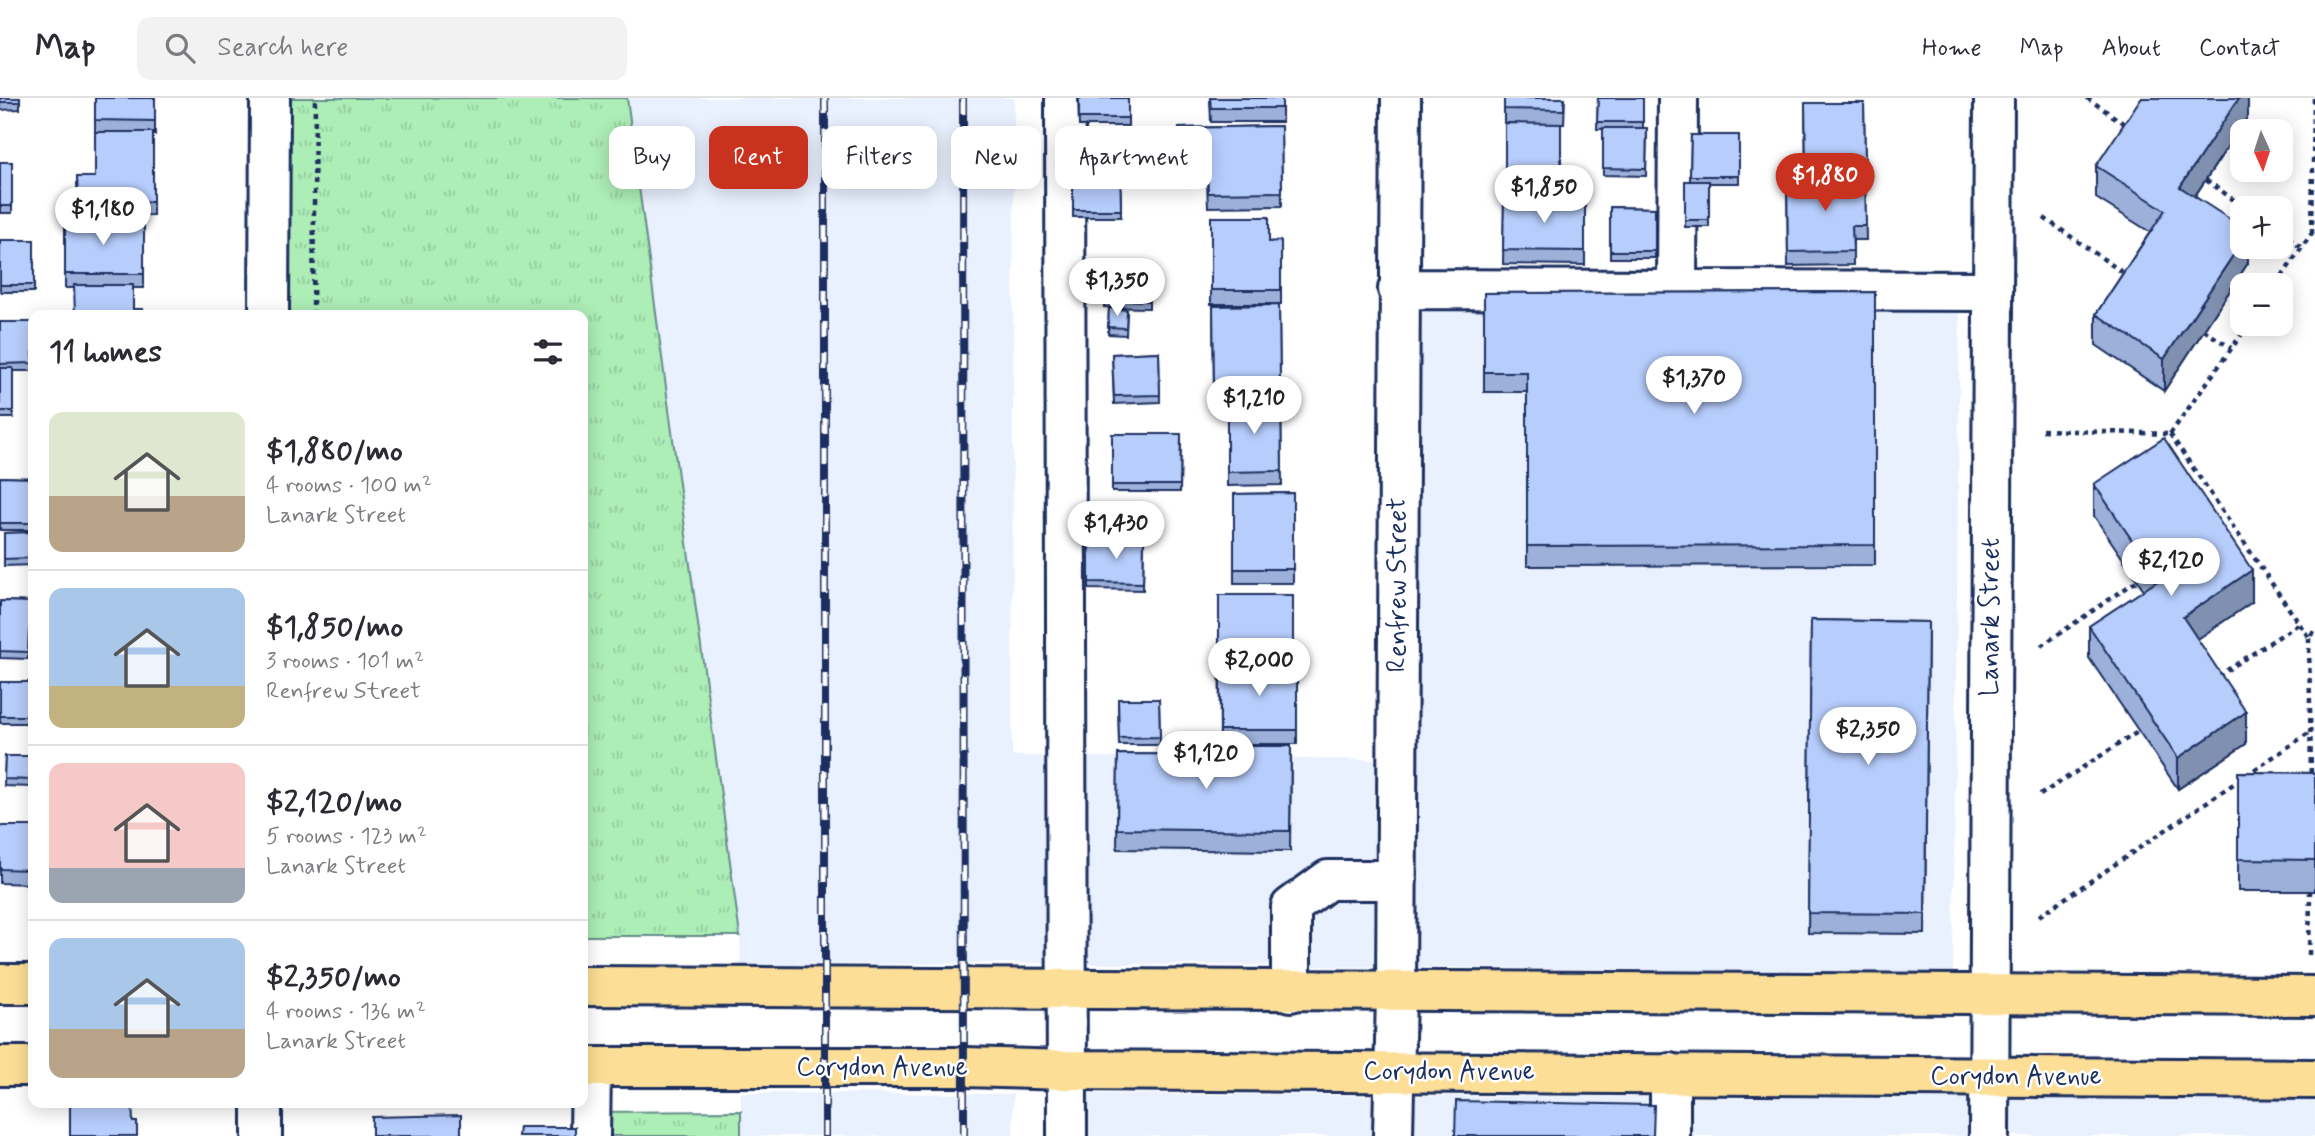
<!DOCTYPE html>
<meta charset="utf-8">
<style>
body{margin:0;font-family:Mynerve,sans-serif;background:#f2f2f3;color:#2b2b33;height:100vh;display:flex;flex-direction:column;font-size:26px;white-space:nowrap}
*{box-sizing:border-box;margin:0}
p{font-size:23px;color:#7c7c81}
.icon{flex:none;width:38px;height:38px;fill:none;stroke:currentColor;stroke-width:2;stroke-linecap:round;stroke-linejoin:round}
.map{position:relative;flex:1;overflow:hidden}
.drawer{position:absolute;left:28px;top:212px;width:560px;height:798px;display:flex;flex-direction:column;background:#fff;border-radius:14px;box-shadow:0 4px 18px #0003}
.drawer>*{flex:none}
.hud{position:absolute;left:609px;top:28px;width:665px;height:63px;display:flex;gap:14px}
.needle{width:46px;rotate:177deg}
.buttons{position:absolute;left:2230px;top:21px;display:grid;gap:14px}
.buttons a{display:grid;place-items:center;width:63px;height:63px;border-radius:14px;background:#fff;box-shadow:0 4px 18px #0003;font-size:35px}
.price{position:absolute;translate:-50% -60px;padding:0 16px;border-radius:24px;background:#fff;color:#222;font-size:23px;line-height:46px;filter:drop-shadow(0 2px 4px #0008)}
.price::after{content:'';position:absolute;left:50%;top:42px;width:21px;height:16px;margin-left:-10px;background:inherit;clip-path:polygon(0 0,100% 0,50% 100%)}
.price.active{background:#c8321e;color:#fff}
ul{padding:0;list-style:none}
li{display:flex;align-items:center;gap:21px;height:175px;padding:0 21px}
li+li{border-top:2px solid #e1e1e2}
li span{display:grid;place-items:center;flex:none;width:196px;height:140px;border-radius:14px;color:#555}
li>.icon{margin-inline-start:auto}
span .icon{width:84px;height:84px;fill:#fffc;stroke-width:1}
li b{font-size:30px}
h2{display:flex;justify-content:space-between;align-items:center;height:84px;padding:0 21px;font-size:30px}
.chip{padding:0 24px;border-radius:14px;background:#fff;box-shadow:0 4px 18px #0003;font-size:24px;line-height:63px}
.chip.active{background:#c8321e;color:#fff}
header{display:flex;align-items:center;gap:42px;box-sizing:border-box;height:98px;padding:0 35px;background:#fff;border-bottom:2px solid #e1e1e2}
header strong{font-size:33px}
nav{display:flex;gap:38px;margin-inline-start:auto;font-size:24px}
.search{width:490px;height:63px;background:#f2f2f3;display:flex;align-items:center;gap:18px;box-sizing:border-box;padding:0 24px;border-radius:14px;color:#7c7c81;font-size:26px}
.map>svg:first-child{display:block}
.built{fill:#e9f0fe}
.grass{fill:url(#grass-tufts);stroke:#648e8a;stroke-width:2}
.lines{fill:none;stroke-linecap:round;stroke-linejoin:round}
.minor-casing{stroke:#1b2f5e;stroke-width:44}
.major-casing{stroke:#1b2f5e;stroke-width:44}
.path{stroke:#1b2f5e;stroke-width:4.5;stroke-dasharray:5 5;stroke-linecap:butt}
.minor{stroke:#fff;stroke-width:38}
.major{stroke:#fcde96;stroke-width:38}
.rail-casing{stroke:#1b2f5e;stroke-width:8}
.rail{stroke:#fff;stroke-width:5;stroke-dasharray:16;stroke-linecap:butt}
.wall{fill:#9db0d9;stroke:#1b2f5e;stroke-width:2}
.shaded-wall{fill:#8090b0;stroke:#1b2f5e;stroke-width:2}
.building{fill:#b7cdfc;stroke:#1b2f5e;stroke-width:2}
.labels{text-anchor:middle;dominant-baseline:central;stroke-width:5;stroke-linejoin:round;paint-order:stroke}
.street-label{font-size:26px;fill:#1b2f5e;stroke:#fff}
</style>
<header>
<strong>Map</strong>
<div class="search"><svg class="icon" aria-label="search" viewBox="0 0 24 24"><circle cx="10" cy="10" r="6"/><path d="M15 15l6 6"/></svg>Search here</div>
<nav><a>Home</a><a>Map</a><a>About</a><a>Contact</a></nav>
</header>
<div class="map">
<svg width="2315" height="1038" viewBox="0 0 2315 1038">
<defs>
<pattern id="grass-tufts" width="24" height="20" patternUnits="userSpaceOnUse" patternTransform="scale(1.75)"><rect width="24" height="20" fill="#adedb6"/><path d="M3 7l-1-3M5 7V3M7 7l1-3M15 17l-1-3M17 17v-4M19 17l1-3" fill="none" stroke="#94cc9f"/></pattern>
</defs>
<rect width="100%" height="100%" fill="#fff"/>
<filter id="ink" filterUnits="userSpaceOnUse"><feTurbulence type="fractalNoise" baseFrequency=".0143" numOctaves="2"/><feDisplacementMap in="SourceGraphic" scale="14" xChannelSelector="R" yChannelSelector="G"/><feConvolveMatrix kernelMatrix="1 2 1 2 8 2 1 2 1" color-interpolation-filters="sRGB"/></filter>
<g filter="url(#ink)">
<path class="built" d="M627,0H1014L1012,658L1418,662L1413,202L1960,204L1953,875L1013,865L741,867L740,838Z
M741,995L1013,996V1038H741Z
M1077,996L2315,1003V1038H1077Z"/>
<path class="grass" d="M270,0H627L740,838H583V217H269Z
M741,1013V1038H590V1014Z"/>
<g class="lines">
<g class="minor-casing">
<path id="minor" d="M1065,0L1067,1038
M1398,191L1993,193
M1677,191L1678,0
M269,217L270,0
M1291,894V809L1328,782H1397
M262,1038V1004
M590,1038L591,969
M1393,1038L1396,894L1401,0
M1670,1038V975
M1989,1038L1994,0"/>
</g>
<g class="major-casing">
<path id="major" d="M0,886H33
M583,888L2315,898
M0,968H33
M583,969H965L1066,972L2315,981"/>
</g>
<path class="path" d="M2087,0L2129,29
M2206,82L2245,110
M2044,120L2128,178
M2280,135L2302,150
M2312,135L2314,0
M2276,187L2312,135L2315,139
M313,217L315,0
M2204,232L2231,250
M2042,332L2170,336
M2170,336L2309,540L2315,531
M2170,336L2249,226
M2309,540L2311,679
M2041,548L2138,482
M2218,578L2300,525
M2040,697L2139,633
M2039,818L2310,634
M2309,857L2310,793"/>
<use href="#minor" class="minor"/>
<use href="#major" class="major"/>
<g class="rail-casing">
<path id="rail" d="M825,0V1038
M963,0L964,1038"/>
</g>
<use href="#rail" class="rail"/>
</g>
<path class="wall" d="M0,0H20V11L0,12Z
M95,0H155V37H153V117L96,118V111H78L77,79H95Z
M1078,0H1128V28H1079Z
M1210,0H1282V24H1211Z
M1504,0H1565L1564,26H1561V98L1505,97V25H1514H1504Z
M1598,0H1643V30H1647L1646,78L1603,77V31H1597Z
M2248,0V18L2195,98L2248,149V165L2164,293L2096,247V216L2150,134L2096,100V68Z
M1805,5H1864L1866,142H1853V167L1788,168L1787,81H1806Z
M1281,28L1282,108L1208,109L1207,85H1179V30Z
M1691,37H1739V85H1709V129H1685V83H1690Z
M1073,62H1120L1121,119H1073Z
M0,64H12V115H0Z
M1504,101H1585V167L1503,166Z
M1610,109L1655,110V160H1610Z
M65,118L110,128H144V190H133V211L143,217L74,190H65Z
M1211,119L1269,144L1281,143V206H1211Z
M0,142H34V194H0Z
M1106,173L1149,174V210L1104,209Z
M1875,194V467L1527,468V294H1484V195Z
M1279,207L1280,298L1214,299L1213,208Z
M1109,210L1127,212L1126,237L1108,236Z
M0,224H33V273H13V320H0Z
M1159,254L1160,304L1114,306L1112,256Z
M1281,301L1282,387L1227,388V302Z
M1112,336H1181L1180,394H1112Z
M0,379L33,380V432H0Z
M2094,386L2252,504L2197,541L2246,646L2178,691L2089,560V528L2144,492L2094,418Z
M1293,395V485H1234V396Z
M33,434V467L4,468V435Z
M1089,441H1144L1143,492L1089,491Z
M1219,497H1293V567H1297V646H1220Z
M0,503L33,504V539H29L28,561L0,560Z
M1811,522L1928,524L1925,836L1808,835Z
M0,584H33V625H0Z
M1118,601H1159L1160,647H1119Z
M1291,648L1290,753L1117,751L1118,656L1245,657Z
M5,658H33V689L4,688Z
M2238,674L2315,675V793H2238Z
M0,728H33V786L0,785Z"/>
<path class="shaded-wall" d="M2239,0H2248V18L2180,120V89Z
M2242,144V149H2248V165L2164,293V261Z
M2252,472V504L2183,551V519Z
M2246,614V646L2178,691V660Z"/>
<path class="building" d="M0,0H20V4H0Z
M95,0H155V23L95,22Z
M1079,0H1128V20H1079Z
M1210,0H1282V10H1211Z
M1504,0H1564V12L1504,11Z
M1598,0H1643V24H1597Z
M2141,0H2239L2180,89L2242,129V144L2164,261L2096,216L2165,112L2096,68Z
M1805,5H1864L1865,67L1806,68Z
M1505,25L1561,26V84L1505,83Z
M1281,28L1282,94L1208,95L1207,71H1179V30Z
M1603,30H1647L1646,71L1603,70Z
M95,34H153V104H96L97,97H78L77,79H95Z
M1691,37H1739V78H1690Z
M1073,62H1120L1121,112H1073Z
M0,64H12V108H0Z
M1865,80L1866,128H1852L1853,153L1788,154L1787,81Z
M1685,83H1709V122H1685Z
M1504,101H1585V153L1503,152Z
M1610,109L1655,110V153H1610Z
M65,118H110V128H144V176H65Z
M1211,119H1269V144L1281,143V192H1211Z
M0,142H34V187H0Z
M1106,173L1149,174V203L1104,201Z
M74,187H133V211H143V217H75Z
M1875,194V447L1527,448V274H1484V195Z
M1279,207L1280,284L1214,285L1213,208Z
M1109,210L1127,212L1126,230L1108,229Z
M0,224H33V265L0,266Z
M1159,254L1160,297L1114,298L1112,256Z
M0,270H13V313H0Z
M1281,301L1282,373L1227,374V302Z
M1112,336H1181L1180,387H1112Z
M2164,340L2252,472L2183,519L2246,614L2178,660L2089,528L2159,482L2094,386Z
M0,379L33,380V425H0Z
M1293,395V471H1234V396Z
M33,434V460L4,461V435Z
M1089,441H1144L1143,485L1089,484Z
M1219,497H1293V554H1219Z
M0,503L33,504V532H29L28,554L0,553Z
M1811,522L1928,524L1925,816L1808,815Z
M1220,567H1297V632H1220Z
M0,584H33V618H0Z
M1118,601H1159L1160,639L1119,640Z
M1245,648H1291L1290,733L1117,731L1118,656L1245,657Z
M5,658H33V682L4,681Z
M2238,674L2315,675V762L2238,761Z
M0,728H33V772L0,771Z
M1456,1003L1654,1007L1653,1038H1455Z
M70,1004H132L133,1024H137V1038H70Z
M461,1017V1038H372V1019Z
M519,1029H575V1038H518Z"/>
</g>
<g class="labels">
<g class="street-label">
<text transform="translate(1398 487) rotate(-90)">Renfrew Street</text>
<text transform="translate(1991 519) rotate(-90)">Lanark Street</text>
<text x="882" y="970">Corydon Avenue</text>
<text x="1449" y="974">Corydon Avenue</text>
<text x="2016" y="979">Corydon Avenue</text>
</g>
</g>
</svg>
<div class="buttons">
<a><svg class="needle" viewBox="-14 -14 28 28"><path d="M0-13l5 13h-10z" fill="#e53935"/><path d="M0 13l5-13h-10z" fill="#7c7c81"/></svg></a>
<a>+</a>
<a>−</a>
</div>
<b class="price active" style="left:1825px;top:115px">$1,880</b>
<b class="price" style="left:1544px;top:127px">$1,850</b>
<b class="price" style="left:103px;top:149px">$1,180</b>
<b class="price" style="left:1117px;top:220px">$1,350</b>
<b class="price" style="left:1694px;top:318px">$1,370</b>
<b class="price" style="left:1254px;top:338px">$1,210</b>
<b class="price" style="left:1116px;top:463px">$1,430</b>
<b class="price" style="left:2171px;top:500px">$2,120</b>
<b class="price" style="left:1259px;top:600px">$2,000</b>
<b class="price" style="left:1868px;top:669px">$2,350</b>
<b class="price" style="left:1206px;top:693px">$1,120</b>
<div class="hud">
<a class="chip">Buy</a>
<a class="chip active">Rent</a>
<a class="chip">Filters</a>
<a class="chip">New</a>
<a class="chip">Apartment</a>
</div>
<section class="drawer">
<h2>11 homes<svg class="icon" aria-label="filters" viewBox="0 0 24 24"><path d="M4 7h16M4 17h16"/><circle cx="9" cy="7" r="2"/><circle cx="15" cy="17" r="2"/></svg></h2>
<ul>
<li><span style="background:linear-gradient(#dfe7d0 60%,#b9a48a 0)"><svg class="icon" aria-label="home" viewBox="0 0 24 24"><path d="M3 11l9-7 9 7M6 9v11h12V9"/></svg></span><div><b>$1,880/mo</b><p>4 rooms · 100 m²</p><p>Lanark Street</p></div></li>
<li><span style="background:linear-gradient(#a9c7e8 70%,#c2b280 0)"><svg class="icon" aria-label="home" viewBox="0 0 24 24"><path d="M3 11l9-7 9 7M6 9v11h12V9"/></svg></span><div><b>$1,850/mo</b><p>3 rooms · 101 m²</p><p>Renfrew Street</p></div></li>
<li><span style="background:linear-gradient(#f6c9c9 75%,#9aa5b1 0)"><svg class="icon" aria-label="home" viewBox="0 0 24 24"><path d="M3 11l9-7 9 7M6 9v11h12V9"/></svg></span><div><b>$2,120/mo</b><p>5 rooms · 123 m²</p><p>Lanark Street</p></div></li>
<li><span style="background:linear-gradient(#a9c7e8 65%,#b9a48a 0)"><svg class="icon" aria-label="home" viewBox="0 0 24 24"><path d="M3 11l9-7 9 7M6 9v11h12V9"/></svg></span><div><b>$2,350/mo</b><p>4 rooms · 136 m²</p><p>Lanark Street</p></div></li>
</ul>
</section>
</div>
